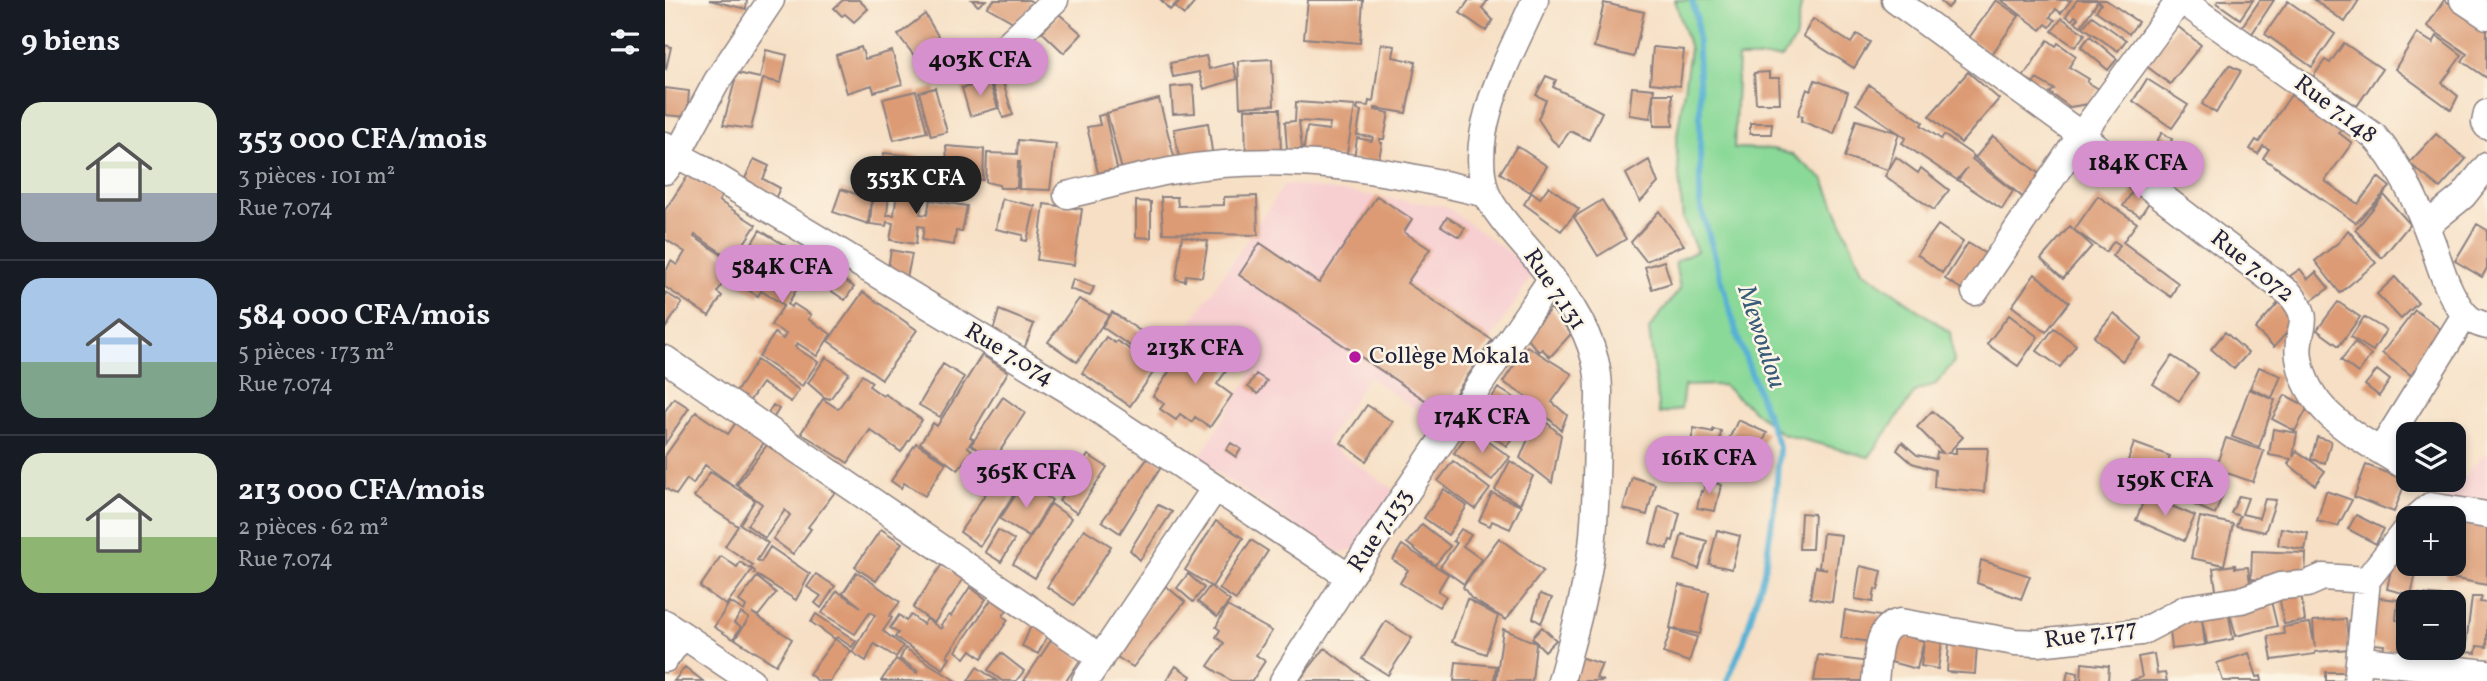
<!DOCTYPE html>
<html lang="fr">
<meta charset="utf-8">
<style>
body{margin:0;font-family:Vollkorn,serif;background:#20242c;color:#f1f3f6;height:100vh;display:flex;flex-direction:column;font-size:26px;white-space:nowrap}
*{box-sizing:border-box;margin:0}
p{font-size:23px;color:#9ea1a6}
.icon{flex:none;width:38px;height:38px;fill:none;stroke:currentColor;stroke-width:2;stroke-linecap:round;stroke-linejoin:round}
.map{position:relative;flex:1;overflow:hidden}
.sheet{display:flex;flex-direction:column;background:#171b24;width:665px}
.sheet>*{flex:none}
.controls{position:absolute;left:1731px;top:422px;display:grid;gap:14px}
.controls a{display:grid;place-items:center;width:70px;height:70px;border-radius:14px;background:#171b24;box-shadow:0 4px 10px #0003;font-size:35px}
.price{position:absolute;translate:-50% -60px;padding:0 16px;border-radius:24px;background:#d690ce;color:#111;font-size:23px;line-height:46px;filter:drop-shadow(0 2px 4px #0008)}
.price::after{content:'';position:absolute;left:50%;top:42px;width:21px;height:16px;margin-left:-10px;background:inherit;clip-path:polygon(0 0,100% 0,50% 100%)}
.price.selected{background:#222;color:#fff}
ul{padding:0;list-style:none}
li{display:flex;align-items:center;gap:21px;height:175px;padding:0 21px}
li+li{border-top:2px solid #363941}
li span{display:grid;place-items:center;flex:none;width:196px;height:140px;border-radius:21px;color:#555}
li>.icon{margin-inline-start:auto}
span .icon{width:84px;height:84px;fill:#fffc;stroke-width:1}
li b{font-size:30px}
h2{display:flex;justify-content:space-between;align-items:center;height:84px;padding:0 21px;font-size:30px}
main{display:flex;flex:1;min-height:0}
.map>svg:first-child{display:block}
.built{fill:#f7cfd1}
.green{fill:#8ad998;stroke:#567e6a;stroke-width:2}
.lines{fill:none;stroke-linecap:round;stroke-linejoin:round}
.stream{stroke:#56b0d4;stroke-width:6}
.building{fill:#dc9b75}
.minor-casing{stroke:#8c8080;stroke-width:29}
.minor{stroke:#fff;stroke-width:26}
.poi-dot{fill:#b5179e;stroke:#fcf5e5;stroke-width:2.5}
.labels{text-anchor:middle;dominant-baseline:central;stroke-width:5;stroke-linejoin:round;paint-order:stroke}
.street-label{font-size:24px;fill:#22223b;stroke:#fcf5e5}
.poi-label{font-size:24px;fill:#22223b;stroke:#fcf5e5;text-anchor:start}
.water-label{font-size:26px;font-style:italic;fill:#375b78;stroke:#fcf5e5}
</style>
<main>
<section class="sheet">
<h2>9 biens<svg class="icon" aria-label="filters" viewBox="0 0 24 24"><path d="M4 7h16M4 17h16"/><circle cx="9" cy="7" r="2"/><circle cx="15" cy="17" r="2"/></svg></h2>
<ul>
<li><span style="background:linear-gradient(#dfe7d0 65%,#9aa5b1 0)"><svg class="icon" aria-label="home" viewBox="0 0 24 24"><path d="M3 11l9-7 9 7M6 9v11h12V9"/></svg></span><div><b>353 000 CFA/mois</b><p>3 pièces · 101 m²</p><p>Rue 7.074</p></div></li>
<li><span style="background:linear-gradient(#a9c7e8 60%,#7fa58c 0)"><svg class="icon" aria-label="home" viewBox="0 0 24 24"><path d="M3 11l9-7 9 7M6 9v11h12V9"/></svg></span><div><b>584 000 CFA/mois</b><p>5 pièces · 173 m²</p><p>Rue 7.074</p></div></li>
<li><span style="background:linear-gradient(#dfe7d0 60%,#8fb573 0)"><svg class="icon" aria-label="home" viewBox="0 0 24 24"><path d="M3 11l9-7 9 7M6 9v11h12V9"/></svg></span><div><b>213 000 CFA/mois</b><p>2 pièces · 62 m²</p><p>Rue 7.074</p></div></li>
</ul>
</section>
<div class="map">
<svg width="1822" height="681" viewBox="0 0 1822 681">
<rect width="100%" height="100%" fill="#fcf5e5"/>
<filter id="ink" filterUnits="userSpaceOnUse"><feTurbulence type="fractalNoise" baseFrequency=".0143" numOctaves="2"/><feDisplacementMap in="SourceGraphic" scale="14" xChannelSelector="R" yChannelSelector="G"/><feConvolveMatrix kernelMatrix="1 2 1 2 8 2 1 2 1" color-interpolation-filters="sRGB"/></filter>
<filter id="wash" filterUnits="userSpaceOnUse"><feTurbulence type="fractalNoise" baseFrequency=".00686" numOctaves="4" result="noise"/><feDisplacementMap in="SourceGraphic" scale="28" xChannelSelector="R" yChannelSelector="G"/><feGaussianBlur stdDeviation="1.57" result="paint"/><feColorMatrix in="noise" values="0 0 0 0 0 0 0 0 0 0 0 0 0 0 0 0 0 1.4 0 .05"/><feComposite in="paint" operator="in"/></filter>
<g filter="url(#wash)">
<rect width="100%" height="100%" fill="#f6dfc4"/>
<path class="built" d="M620,184L780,206L861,265L867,276L772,423L703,377L661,443L729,490L694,548L669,554L533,459L587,373L523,327Z
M1822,451V515L1772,507Z"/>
<path class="green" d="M1010,0H1137L1130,40L1117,58H1073L1069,148L1108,149L1128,155L1159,180L1197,270L1285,332L1289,362L1271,384L1251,391L1204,457L1117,434L1058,385L1019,386L1016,409L994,414L984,329L1015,289L1010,262L1032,251L1018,220L1011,143L1025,49Z"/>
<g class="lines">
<path class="stream" d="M1027,0L1032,19L1035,109V204L1073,338L1114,447L1111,494L1100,568L1079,641L1062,681"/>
</g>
<g id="blocks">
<path class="building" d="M44,0H82L81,9Z
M178,0H194L203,9L189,22L180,14L177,16L169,8Z
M307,0H321L313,6Z
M329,0H364L370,4L350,23L322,7Z
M496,0H515L505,10Z
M517,0H532L519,15L510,7Z
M643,0H698L695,43L639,38Z
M804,0H823L817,8L828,20L821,31L795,13Z
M1274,0H1290L1283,8Z
M1331,0L1354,16L1327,54L1304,38Z
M1336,0H1406L1396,13L1391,9L1385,17L1390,20L1385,27L1381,24L1376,30Z
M1412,0H1441L1473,22L1464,34L1431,11L1436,4L1433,1L1416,26L1410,22L1413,18L1410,16L1407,20L1401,16Z
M1554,0H1588L1575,19L1552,3Z
M1595,0H1609L1586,35L1576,28Z
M1649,0H1694L1680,22Z
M1779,0L1822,27V78L1797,61L1802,54L1762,26Z
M1623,1L1670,34L1647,67L1600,34Z
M939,3L979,12L969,57L929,47Z
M260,14L276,41L252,59L233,35Z
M394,14L417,34L399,53L377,32Z
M1427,16L1461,40L1453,51L1418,27Z
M1397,18L1420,34L1410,47L1387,31Z
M1148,19L1186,43L1192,34L1205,42L1189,68L1138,36Z
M1511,25L1536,45L1505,84L1480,65Z
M1752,33L1768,43L1772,36L1797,55L1777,83L1793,96L1786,110L1730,69Z
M1425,36L1452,59L1443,70L1416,47Z
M367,37L378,61L364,67L352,42Z
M1383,40L1391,46L1393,43L1411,56L1404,67L1424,79L1422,82L1434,89L1423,104L1405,107L1385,93L1389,89L1371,79L1369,83L1358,77Z
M298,41L314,59L296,75L280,57Z
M1679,43L1717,69L1692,106L1648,77L1660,60L1665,63Z
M716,44L730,46L728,57L751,62L741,113L710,108V110L724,113L719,139H715V143H717L713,163L689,159L692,138L707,141L708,137L692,135L696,111L692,110L693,105L703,106L704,101L708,102Z
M0,45L6,47L1,69L0,68Z
M196,47L200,59L227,51L237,84L209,92L207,85L182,93L171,55Z
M988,47L1019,50L1015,86L985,83Z
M101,50L122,55L116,83L98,79L86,129L58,125L72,73L95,78Z
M541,56L544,69L568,63L572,79L539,89L534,72L508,77L505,63Z
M607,59L609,105L575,107L573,61Z
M1564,65L1576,71L1551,113L1537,104Z
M1104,72V78H1114L1115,103H1091L1089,73Z
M1303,72L1334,99L1296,143L1264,116Z
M881,76L891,80L888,87L937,112L924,140L905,131L894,146L887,140L873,119L881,100L871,95Z
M337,79L348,115L338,118L327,83Z
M1482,79L1523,105L1507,128L1468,101Z
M1150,80L1183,92L1169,134L1136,121L1138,116L1133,115L1142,89L1146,91Z
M324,81L333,108L305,116L297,88Z
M528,85L530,113L508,114L506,87Z
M1204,85L1258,122L1256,125L1276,139L1279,135L1309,156L1307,159L1348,191L1337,209L1293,180L1302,168L1292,180L1237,143L1241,138L1191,104Z
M967,87L989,89L985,118L964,115Z
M0,88L24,91L22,117L0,115Z
M270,88L282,132L266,136L254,92Z
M251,91L262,132L229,140L218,99Z
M988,94H1007L1008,126H989Z
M1626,95L1677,130L1674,133L1687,143L1660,181L1693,204L1713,177L1725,187L1691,223L1598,158L1604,149L1598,146L1593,154L1585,149L1591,140L1594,142Z
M494,99L510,160L458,174L442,113Z
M631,102L690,106L681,159L638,154L642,127L664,130L665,123L634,121L637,149L622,150L620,122L630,121Z
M580,109H615L616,163H581Z
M440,114L454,178L447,179L445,170L433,173L422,127L435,125L433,116Z
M1191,120L1234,133L1223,170L1180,157Z
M543,123L549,165L516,168L509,129Z
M1085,123H1107L1106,134H1085Z
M1497,132L1507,139L1492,170L1485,160L1487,156L1485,155Z
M1771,134L1801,159L1775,188L1744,163Z
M1328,136L1379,178L1361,200L1310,158Z
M353,140L391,144L385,190L354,189L355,162H353L352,188H335L334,185L321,182L322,153L352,154Z
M281,146L319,149L318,180L283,177Z
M852,146L882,166L865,192L835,173Z
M219,153L256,157L253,183L216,179Z
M1231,157L1253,173L1256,168L1284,190L1269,210L1220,176Z
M279,158L280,172L261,173L260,160Z
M89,159L104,166L98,179L115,188L108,203L76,187Z
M984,160L993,183L975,202L961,174Z
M24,174L57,196L54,201L91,225L68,260L30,235L29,237L71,264L52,292L57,296L44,316L0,287V273L6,261L12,265L20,252L0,239V210Z
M209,180L225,183L222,215H229L233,185L259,189L255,214L262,215L265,200L302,206L297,232L291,231L289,245L257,240L259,227L253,226L251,244L225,240L228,223L222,222L221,226L205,224Z
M884,186L914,209L896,231L859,204L867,192L875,198Z
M1471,186L1487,198L1475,216L1458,206Z
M176,189L206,199L203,224L168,212Z
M1719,195L1745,224L1717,258L1690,230Z
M592,196L593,235L498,233L496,197H512L513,206L559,205V197Z
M712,196L747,219L739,232L765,249L742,283L827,340L778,412L574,275L595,243L654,283Z
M1433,196L1472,223L1458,242L1513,283L1506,297L1447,256L1455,245L1449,241L1441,252L1409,230L1427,246L1398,279L1376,259L1405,226L1409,230Z
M337,199L370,206L362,241L357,240L358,235L331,229Z
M937,200L961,239L933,256L909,217Z
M471,201L486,202V238L471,237Z
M379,204L417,209L409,265L372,260Z
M994,211L1019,245L981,261L966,242Z
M782,217L800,228L794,237L776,226Z
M1812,224L1822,230V268L1817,277L1790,261Z
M1273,225L1298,242L1277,273L1252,254Z
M95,230L147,262L123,304L126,307L129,304L146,315L143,319L166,334L152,356L132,343L130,347L153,362L137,386L94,357L110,333L118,339L121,334L106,325L119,305L96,291L93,296L65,279Z
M1683,230L1711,263L1675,293L1650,261L1674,242Z
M517,236L543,241L537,277L521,275L520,281L511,279Z
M1303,243L1326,257L1303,293L1280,279Z
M226,250L247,254L242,278L222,274Z
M999,261L1006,283L987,289L980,267Z
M1635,269L1643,279L1651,272L1664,288L1646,301L1625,276Z
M1370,274L1404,302L1381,332L1347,306Z
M171,275L189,287L180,300L162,288Z
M1730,277L1753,303L1736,319L1712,294Z
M408,279L429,287L425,296L405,289Z
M0,292L17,303L0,329Z
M198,292L252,330L217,379L163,341Z
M414,299L444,315L412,362L383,342Z
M1615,301L1634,319L1609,347L1590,329Z
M1673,302L1695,317L1674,346L1652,330Z
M886,308L906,334L885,357L877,349L874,352L861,337Z
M334,310L369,324L359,349L327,335Z
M1750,310L1781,333L1747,376L1717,353Z
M447,312L502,349L492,364L437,327Z
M1449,313L1477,338L1457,361L1429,337Z
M1344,315L1373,337L1353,366L1322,344Z
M1699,317L1721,330L1708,351L1686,337Z
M1389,328L1411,345L1395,367L1372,351Z
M1560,332L1583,353L1569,369L1546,349Z
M441,337L450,343L452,341L492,367L465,406L417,373Z
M526,339L566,364L552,384L567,395L545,427L530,417L527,422L515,414L511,420L495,409L499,404L488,396Z
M1690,342L1706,355L1693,373L1676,360Z
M862,346L907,374L887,402L902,415L896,430L878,413L861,401L863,398L838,382Z
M317,355L343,372L305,437L308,439L303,447L307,450L293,470L255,443L268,423L272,426Z
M1507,356L1533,373L1514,401L1488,384Z
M161,357L184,373L165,399L159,397L143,383Z
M92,360L134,390L126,402L97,383L81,406L68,397Z
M278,364L299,377L275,417L254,405Z
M1594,367L1616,376L1607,398L1585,388Z
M1712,370L1725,380L1714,396L1700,385Z
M591,374L602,381L593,394L583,387Z
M197,375L207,382L204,386L218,396L220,394L257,420L236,452L205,430L183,463L136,433L158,399L173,409Z
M833,388L865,407L842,446L809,425Z
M1584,389L1610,400L1594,447L1567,437Z
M1620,395L1643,407L1630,431L1607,419Z
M338,397L360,413L329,460L306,445Z
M9,398L24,408L0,444V411Z
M108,405L114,409L107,420L101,416Z
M702,405L728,422L701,461L676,443Z
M1267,411L1298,437L1283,453H1291V448H1323L1319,492L1269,487L1270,470L1247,463L1232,450L1237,442L1252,455L1271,459L1272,452L1278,453L1252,427Z
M31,412L63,434L72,421L100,441L69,486L40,465L28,484L22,479L11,495L0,488V456Z
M873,415L896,435L887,483L855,458Z
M1073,420L1102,433L1093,454L1063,441Z
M1029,428L1048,432V429L1056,431L1054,446L1026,442Z
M806,429L845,457L827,480L789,453Z
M1608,429L1632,433L1628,457L1632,451L1660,471L1650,485L1623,464L1626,459L1604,455Z
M1652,437L1666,441L1660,463L1646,459Z
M1561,438L1599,451L1588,482L1550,469Z
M105,441L170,492L143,527L146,529L128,554L108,539L125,515L120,510L100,538L82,525L97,504L72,485Z
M251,443L281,463L260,496L239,483L236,488L226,481Z
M566,443L576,449L571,457L561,450Z
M1469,443L1505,456L1493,491L1457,478Z
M423,455L442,467L412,513L394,501Z
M485,455L498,464L455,533L437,521Z
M788,461L825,489L810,509L773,481Z
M845,461L868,476L855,504L830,490Z
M1506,461L1524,468L1514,493L1496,485Z
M1701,465L1741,480L1729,512L1689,497Z
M337,469L357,482L315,546L295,532Z
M1525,471L1561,486L1550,514L1513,498Z
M45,472L90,500L75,524L103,543L92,560L96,562L105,547L145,574L131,600L89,573L90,571L86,568L88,565L60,546L73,526L29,497Z
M967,477L990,484L982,515L958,509Z
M1041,479L1056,485L1050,511L1032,508L1036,491L1038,492Z
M359,482L387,500L364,537L335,519Z
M779,489L802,506L783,535L759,518Z
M1661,491L1687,500L1673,526L1652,521Z
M827,493L856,506L845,529L827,521L825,526L814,521Z
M1481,495L1530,516L1519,541L1471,520Z
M1574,496L1583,498L1577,514L1594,518L1600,499L1611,500L1600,532L1571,526L1575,516L1566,513Z
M386,504L406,518L370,578L348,564Z
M493,505L507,512L475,560L465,550Z
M994,506L1015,513L1008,541L1005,540L1002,549L985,543Z
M1136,513L1149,514L1147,549H1134Z
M1691,515L1719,529L1711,544L1683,529Z
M1535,517L1568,524L1559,565L1526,558Z
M551,521L578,538L547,587L520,570Z
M1792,522L1822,528V585L1781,577L1784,564H1788V540Z
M757,524L785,546L770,565L742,543Z
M1616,528L1643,533L1640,550L1613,545Z
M216,529L237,543L211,581L190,567Z
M419,529L446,546L409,605L382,587Z
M796,529L806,535L798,546L816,559L799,584L775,567L792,543L788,541Z
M333,530L349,540L336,562L320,552Z
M1052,530L1075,536L1067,569L1044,564Z
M1158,533L1176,535L1167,602L1145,598L1150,567L1162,569L1154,567Z
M1017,534L1042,541L1034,569L1010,560Z
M834,538L878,571L841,620L806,598L798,587Z
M586,540L603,551L571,600L554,589Z
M737,545L783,574L773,591L781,596L774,607L735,583L743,570L728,560Z
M1587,551L1641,553L1640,582L1586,579Z
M1729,555L1743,559V564H1753L1746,595L1722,589Z
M56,556L72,567L75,562L87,570L61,605L35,587Z
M1316,560L1365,576L1356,599L1312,583Z
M277,564L299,578L269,623L248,608Z
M1570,565V568L1583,567L1586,592L1552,597L1548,568Z
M1195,566L1217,571L1213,590L1210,589L1208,602L1190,599Z
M192,572L235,602L224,616L227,618L218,631L238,646L231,657L209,644L201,661L187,652L210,615L205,612L190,634L157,613L172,591L196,607L178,593Z
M151,574L170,586L156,608L150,603L156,596L142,587Z
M523,574L539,588L528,602L512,588Z
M92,577L111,593L93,616L87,613L127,639L111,665L70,639L84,618L76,613L69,623L76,627L68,639L49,627L65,602L79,611L81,606L74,601Z
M1014,585L1044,592L1035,634L1005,628Z
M501,586L520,602L468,667L447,654Z
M545,586L565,601L552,617L533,602Z
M1635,586L1640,621L1619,624L1613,589Z
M305,587L321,599L282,656L285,658L278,669L230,637L233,633L225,628L234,615L241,621L246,615L258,624L262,619L276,629L278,627L276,625L284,615L286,616Z
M1746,593L1777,596V602H1746Z
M875,594L887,598L876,623L868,618Z
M328,597L343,608L338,616L343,620L317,658L306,650L300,658L291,651Z
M1605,597L1612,626L1571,636L1563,607Z
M1704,597L1733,600L1731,620L1737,621L1734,651L1718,650L1719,645L1701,643Z
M1807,597H1817L1815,602L1822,603V647L1812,646L1811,653L1800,652Z
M802,599L833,616L821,654L787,642Z
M1562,605L1568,639L1542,644L1535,610Z
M562,606L607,631L591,655L600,661L587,681H566L543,666L559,643L551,637L555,630L551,627Z
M1180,610L1215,616L1214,643L1176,638Z
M151,614L191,641L187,647L172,637L170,639L146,622Z
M1681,619L1684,649L1650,652V654L1607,660L1603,636L1619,634L1618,627L1645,623L1650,647L1648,621Z
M1537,620L1540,645L1507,649L1504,621Z
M721,621L747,638L723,675L697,659Z
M367,624L384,632L373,654L357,646Z
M877,627L891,640L880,651L867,638Z
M838,629L871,643L867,681H831Z
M1006,629L1032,637L1024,662L998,653Z
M1221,631L1259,641L1252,669L1214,659Z
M1260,634L1278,636L1273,669L1256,666Z
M170,639L186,651L165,681H153L144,674Z
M387,639L416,659L401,681H359Z
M1284,642L1312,645L1310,674L1282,672Z
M240,648L291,681H216L231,659L252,673L253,671L235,659Z
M660,648L703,681H634Z
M1742,648H1773V656L1742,653Z
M336,653L359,671L351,681H337L323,670Z
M1584,653L1592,677L1596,676L1597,681H1558L1552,663Z
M1489,654L1492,674L1500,673L1502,681H1465L1477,677L1473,657Z
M1153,655L1204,662L1202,681H1149Z
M914,657L937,664L931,678L939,681H906Z
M791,662L831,666L829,681H789Z
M1417,663L1444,666L1443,681H1416Z
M511,666L526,676L523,681H501Z
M20,667L38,681H9Z
M312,667L332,681H303Z
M1403,671L1413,673L1412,681H1401Z
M1661,672H1686V681H1661Z"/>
</g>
</g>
<g filter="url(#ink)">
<use href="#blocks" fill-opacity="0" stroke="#8c8080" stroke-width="2"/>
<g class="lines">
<g class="minor-casing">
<path id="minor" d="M870,0C846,55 801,130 821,192C828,212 858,243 872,260C896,289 921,323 930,360C937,386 933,413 932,440C931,475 931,511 927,546C921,592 908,637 896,681
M1230,0L1416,135L1625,294C1651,324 1629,327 1634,358C1643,417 1699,439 1743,468
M1516,0L1709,136C1736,166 1754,206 1768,245C1776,268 1783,294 1799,313C1804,320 1814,324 1822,326
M1798,0L1822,16
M343,44L390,0
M1822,113L1820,123L1822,126
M0,145L12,155L52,81L106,0
M0,171L12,155L33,166L405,391L684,577
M402,195C438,187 474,176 511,170C616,152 719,168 821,194
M1761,226L1798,196L1822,166
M1310,292L1416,135L1515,0
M0,359L436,658
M1716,450L1800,315
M1751,518L1765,506L1822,515
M1743,527L1702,580L1695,652L1699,658L1707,661L1822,673
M0,623L86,681
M0,659L18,635
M420,681L550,488
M618,681L684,577L887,278
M1210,681C1213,661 1210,626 1235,622L1350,642L1373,643L1476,632L1522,608L1576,600L1615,586L1642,584L1658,577L1702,580
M1692,681L1695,652"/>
</g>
<use href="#minor" class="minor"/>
</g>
</g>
<circle class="poi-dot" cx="690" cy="357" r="7"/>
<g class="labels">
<g class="street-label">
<text transform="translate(1670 110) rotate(37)">Rue 7.148</text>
<text transform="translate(1587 267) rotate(39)">Rue 7.072</text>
<text transform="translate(889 290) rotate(56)">Rue 7.131</text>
<text transform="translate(344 355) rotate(31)">Rue 7.074</text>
<text transform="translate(716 531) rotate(-56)">Rue 7.133</text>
<text transform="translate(1426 635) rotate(-8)">Rue 7.177</text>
</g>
<g class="poi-label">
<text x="704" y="357">Collège Mokala</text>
</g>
<g class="water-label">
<text transform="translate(1096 337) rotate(72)">Mewoulou</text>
</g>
</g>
</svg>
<div class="controls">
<a><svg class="icon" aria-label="layers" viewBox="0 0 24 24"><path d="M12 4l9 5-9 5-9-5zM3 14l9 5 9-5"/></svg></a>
<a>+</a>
<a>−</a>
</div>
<b class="price" style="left:315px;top:98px">403K CFA</b>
<b class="price" style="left:1473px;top:201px">184K CFA</b>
<b class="price selected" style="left:251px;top:216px">353K CFA</b>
<b class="price" style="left:117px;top:305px">584K CFA</b>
<b class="price" style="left:530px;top:386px">213K CFA</b>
<b class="price" style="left:817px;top:455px">174K CFA</b>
<b class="price" style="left:1044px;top:496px">161K CFA</b>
<b class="price" style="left:361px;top:510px">365K CFA</b>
<b class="price" style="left:1500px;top:518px">159K CFA</b>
</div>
</main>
